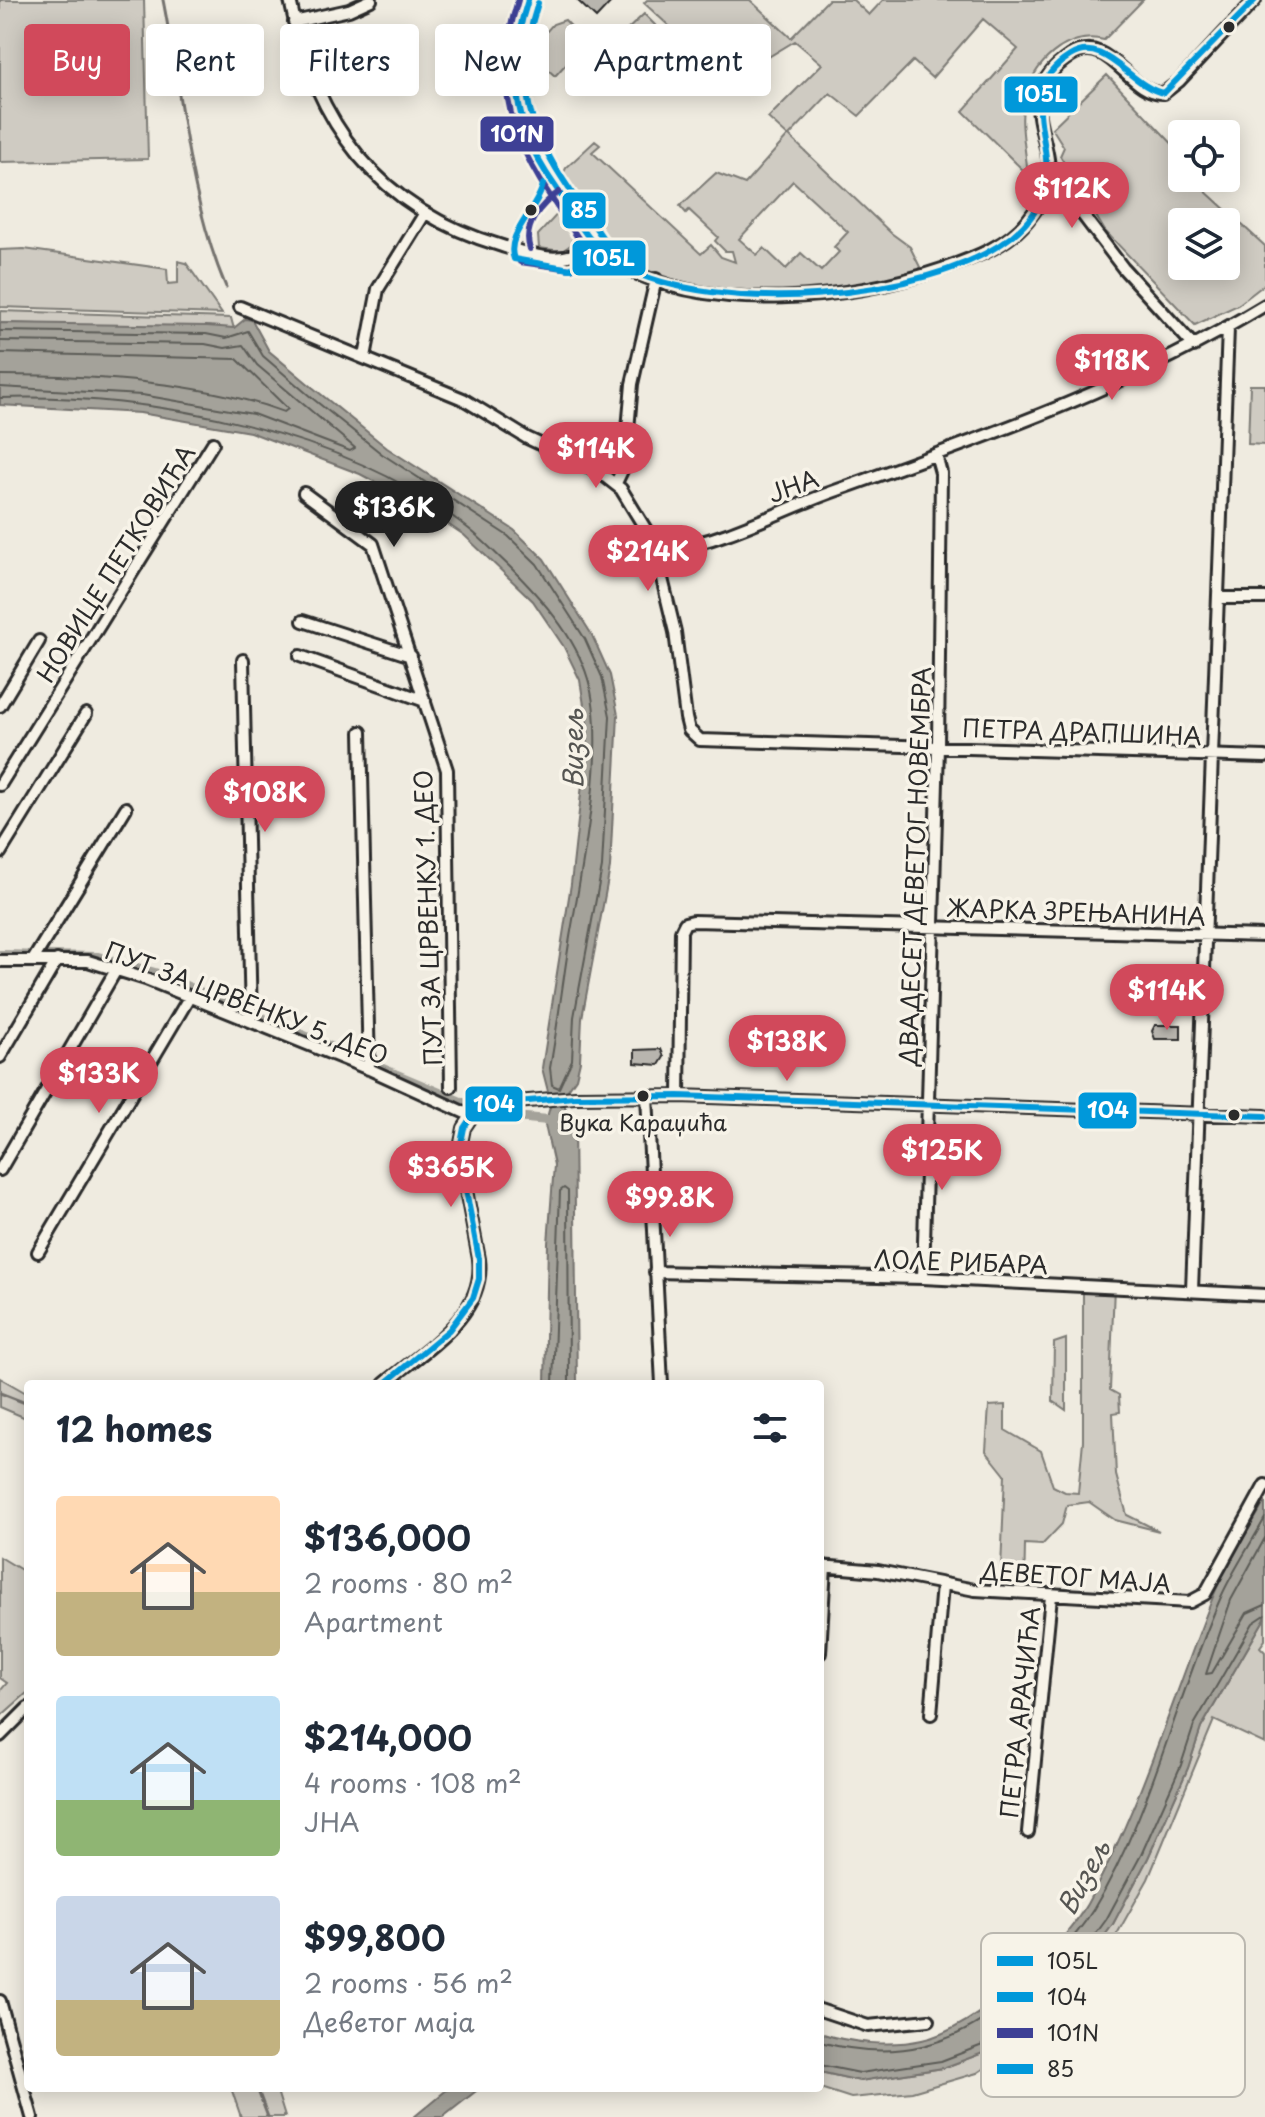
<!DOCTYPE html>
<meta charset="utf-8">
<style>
body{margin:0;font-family:"Playpen Sans",sans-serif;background:#f6f6f7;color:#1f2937;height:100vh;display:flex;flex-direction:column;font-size:30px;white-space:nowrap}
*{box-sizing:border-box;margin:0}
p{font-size:26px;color:#747a83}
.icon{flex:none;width:44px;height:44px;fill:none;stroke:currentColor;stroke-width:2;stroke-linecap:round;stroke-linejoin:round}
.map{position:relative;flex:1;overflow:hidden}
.sheet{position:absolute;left:24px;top:1380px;width:800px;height:712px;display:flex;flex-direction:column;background:#fff;border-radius:8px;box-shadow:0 4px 20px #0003}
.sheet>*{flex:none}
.top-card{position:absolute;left:24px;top:24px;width:800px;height:72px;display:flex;gap:16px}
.controls{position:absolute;left:1168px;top:120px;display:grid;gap:16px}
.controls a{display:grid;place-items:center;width:72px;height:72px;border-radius:8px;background:#fff;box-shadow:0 4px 20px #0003;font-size:40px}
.price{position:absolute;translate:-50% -68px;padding:0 18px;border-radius:28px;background:#d1495b;color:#fff;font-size:26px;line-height:52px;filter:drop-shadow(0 2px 4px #0008)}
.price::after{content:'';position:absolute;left:50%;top:48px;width:24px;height:18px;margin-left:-12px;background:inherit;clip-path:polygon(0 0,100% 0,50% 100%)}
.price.current{background:#222;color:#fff}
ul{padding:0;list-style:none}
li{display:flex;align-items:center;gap:24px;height:200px;padding:0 32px}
li span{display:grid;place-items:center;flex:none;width:224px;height:160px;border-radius:8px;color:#555}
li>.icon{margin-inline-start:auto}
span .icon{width:96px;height:96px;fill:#fffc;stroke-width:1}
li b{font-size:34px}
h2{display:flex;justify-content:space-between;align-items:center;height:96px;padding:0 32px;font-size:34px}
.tag{padding:0 28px;border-radius:8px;background:#fff;box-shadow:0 4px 20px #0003;font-size:28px;line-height:72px}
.tag.current{background:#d1495b;color:#fff}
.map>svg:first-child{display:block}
.green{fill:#cfcbc2;stroke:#7d7b76;stroke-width:2;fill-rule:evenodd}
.water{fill:#a4a29a;stroke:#74726e;stroke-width:2}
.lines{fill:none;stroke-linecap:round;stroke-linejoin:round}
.shore{stroke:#5b5b57;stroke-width:2}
.stream{stroke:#74726e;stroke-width:3}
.canal{stroke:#a4a29a;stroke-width:10}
.building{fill:#b8b5ae;stroke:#2b2b2b;stroke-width:2}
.minor-casing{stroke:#2b2b2b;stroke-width:16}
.minor{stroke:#f7f3e8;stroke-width:10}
.bus-1-casing{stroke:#f7f3e8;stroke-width:12}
.bus-2-casing{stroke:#f7f3e8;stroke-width:12}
.bus-3-casing{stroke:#f7f3e8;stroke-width:12}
.bus-4-casing{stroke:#f7f3e8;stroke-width:12}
.bus-1{stroke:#0098da;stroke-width:6}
.bus-2{stroke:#0098da;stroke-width:6}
.bus-3{stroke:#3e4095;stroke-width:6}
.bus-4{stroke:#0098da;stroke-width:6}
.bus-dot{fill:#2b2b2b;stroke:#f7f3e8;stroke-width:3}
.labels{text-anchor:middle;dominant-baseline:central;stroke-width:7;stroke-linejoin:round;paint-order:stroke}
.bus-label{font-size:22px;fill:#2b2b2b;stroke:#f7f3e8}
.street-label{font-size:24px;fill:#2b2b2b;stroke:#f7f3e8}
.water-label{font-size:26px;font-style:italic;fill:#555552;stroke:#f7f3e8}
.key{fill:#f7f3e8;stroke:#bab7af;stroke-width:2}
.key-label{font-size:22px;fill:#2b2b2b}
.line-badge{stroke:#f7f3e8;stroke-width:3}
.badge-label{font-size:22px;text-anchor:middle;font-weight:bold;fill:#fff}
</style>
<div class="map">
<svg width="1265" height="2117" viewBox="0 0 1265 2117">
<rect width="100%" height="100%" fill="#efebe0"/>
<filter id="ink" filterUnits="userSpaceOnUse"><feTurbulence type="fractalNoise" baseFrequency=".0125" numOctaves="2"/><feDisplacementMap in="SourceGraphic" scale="16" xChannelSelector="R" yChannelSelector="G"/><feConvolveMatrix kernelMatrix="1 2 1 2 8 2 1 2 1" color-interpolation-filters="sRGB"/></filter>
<g filter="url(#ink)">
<path class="green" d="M0,0H144L148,159L0,162Z
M647,0H750L791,38L828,0H853L869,15L883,0H1143L1104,40C1067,30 1031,65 1024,100C1019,124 1026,151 1028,175L963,111L1018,49L983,19L932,78L913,61L859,116L830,93L789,136L891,233L910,247L924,275L791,298L677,285L606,256L556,189L566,168L595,141L600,145L592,152L701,254L711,245L721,257L735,262L732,251H725L715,241L718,237L689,210L686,213L680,206L716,173L745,184L788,136L768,118L822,64L795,41L729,81L644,3ZM793,181L848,232L834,247L839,252L821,271L801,253L786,269L764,248L757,255L739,239Z
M644,14L674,44L638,85L604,52Z
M565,20L586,42L555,76L528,52L553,24Z
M1107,75L1182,154L1175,162L1182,169V178H1191L1265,246V284L1238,305L1195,325L1105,231L1060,156L1064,147L1052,128ZM1182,222H1226V266H1182Z
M560,211L573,227L572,244L562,251L539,248L538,235Z
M24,249L167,269L168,284L178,283V261L186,263L222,314L0,307V250Z
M0,311L231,318L234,329L0,323Z
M1250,385H1265V445L1248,444Z
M1083,1285L1114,1286L1110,1390L1119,1395L1120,1412L1113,1413L1116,1475L1127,1515L1159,1531L1115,1520L1089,1502L1067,1505L1062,1524L1042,1545L1025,1544L1024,1594L1000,1592L1005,1475L986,1451L989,1406L1005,1405V1430L1041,1451L1053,1486L1065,1492L1078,1493L1083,1441Z
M1066,1339V1410L1053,1401L1054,1343Z
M0,1378L28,1394V1419L0,1407Z
M0,1557L28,1574V1692L1,1716L0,1691L7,1683L0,1678Z
M1265,1618V1640L1260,1647L1265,1652V1744L1214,1720L1148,1879L1108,1950L1062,2016L977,2073L912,2092L851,2098L820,2088V2072L860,2081L943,2068L1015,2041L1060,1997L1113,1924L1148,1858L1188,1768L1201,1728Z
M231,2088H276L285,2117H241Z"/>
<path class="water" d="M245,319L252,320L269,351L317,391L387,448L514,530L544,559L592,635L610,675L618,715L610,868L582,1018L580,1061L576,1078L565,1094V1107L574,1124L577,1384H545L548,1243L554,1165L545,1125L551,1103L542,1068L571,884L588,730L580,680L564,647L533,601L464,535L419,505L360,474L250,432L140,413L0,405V323L207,326L234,328Z
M1265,1501V1618L1201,1728L1188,1768L1148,1858L1113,1924L1060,1997L1015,2041L943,2068L860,2081L820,2072V2033C850,2043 890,2047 922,2040C975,2029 1060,1952 1087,1904C1141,1807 1172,1700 1213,1597C1226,1564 1248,1532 1265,1501Z
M449,2088H480L443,2117H414Z"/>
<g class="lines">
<path class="shore" d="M0,331L206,334L226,338L248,331L263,356L312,398L382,454L508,536L537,564L585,639L602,677L610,716L602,867L574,1017L572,1060L559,1088L552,1085L550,1068C558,1024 563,980 570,937C582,866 608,746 588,679C575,635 540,597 509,566C496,554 483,540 469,529C348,431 152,393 0,398
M0,341L205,344L225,348L243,345L257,365L355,448L350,451L253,414L142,395L0,387
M0,353L237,359L288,409L284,412C200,381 89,375 0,375
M553,1384L560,1191L564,1188L568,1191L569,1384
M1265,1538L1231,1600L1206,1674L1212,1673L1247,1613L1265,1605
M820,2042C896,2062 957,2047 1015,1995C1043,1970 1073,1942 1093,1910C1152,1813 1175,1700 1221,1597C1233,1570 1251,1544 1265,1518
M820,2065L860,2073L941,2061L1011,2034L1053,1992L1106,1920L1141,1855L1181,1765L1194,1725L1253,1623L1265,1615"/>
<path class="stream" d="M163,0C182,95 188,198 226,287
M0,1393L28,1404
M257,2088L268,2117"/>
<path class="canal" d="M0,955L98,957L155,973L466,1104
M493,1115L559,1121"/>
</g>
<path class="building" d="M577,0H613L596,18Z
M1155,1025H1181V1039H1155L1152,1031Z
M661,1049L664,1057L659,1065L635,1063V1050Z"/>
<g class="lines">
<g class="minor-casing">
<path id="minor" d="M290,0C314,123 378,210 502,246C537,257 562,266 595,245
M528,0C504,57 512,129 549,178C571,207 588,248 621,266C712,315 851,300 945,268C974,258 1009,245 1028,220C1036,210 1045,195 1048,183C1056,136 1009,97 1070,56C1109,30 1128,95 1164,93L1179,81L1255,0
M294,22L349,10L371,0
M1048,178L1063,189L1123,268L1194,346
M240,307L463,399L527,438L598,471L621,489L651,538L664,546L675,548C719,542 781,511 824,495C974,441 1129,388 1265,305
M365,357L378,289L425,213
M616,483L625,464L632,384L656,279
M304,493L373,544L447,770L451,1087
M658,544L657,558L675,632L686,718L689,730L700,740L1265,757
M1219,598H1265
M303,621L411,656
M300,656L425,701
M243,660L251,1021
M0,706L39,641
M361,732L369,1069
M0,785L213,443
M0,853L86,714
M33,960L126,808
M0,961H88L146,979L369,1069L472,1116
M0,1057L57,960
M647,1096L662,1384
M679,1096L681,931L685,923L693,921L1265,936
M0,1170L116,970
M38,1252L190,996
M655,1272L923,1278L1265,1295
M923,1278L938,746L941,473L936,455
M1192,1290L1228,328
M384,1384C423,1351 486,1316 479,1259L459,1153L464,1128L472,1116L494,1104L575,1097L679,1096L1265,1116
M820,1566L878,1571L975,1590L1190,1602L1205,1594L1265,1485
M820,1653L825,1566
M931,1714L942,1585
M0,1736L28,1708
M1028,1832L1051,1596
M0,2001L32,2117
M820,2010L868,2026L929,2020"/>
</g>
<use href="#minor" class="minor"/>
<g class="bus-1-casing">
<path id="bus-1" d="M528,0C506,64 513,127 553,183C573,212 589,249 621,266C715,316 927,302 1011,237C1094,172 995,102 1070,56C1105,34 1131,88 1164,93L1255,0"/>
</g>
<g class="bus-2-casing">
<path id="bus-2" d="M384,1384L449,1330L473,1298L479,1279V1259L459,1153L464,1128L472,1116L494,1104L575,1097L679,1096L1265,1116"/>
</g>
<g class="bus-3-casing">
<path id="bus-3" d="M518,0C483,109 528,164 587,251
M530,249C522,226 541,204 559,192
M520,262L571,269L600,254"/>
</g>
<g class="bus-4-casing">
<path id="bus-4" d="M538,3C503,110 547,155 604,240L601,253L570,269L514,259C504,235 539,208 543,184"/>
</g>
<use href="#bus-1" class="bus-1"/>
<use href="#bus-2" class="bus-2"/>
<use href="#bus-3" class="bus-3"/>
<use href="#bus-4" class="bus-4"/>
</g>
</g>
<g class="bus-dot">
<circle cx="1229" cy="27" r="7"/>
<circle cx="531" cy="210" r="7"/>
<circle cx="643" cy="1096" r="7"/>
<circle cx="1234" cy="1115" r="7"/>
</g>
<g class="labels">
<g class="bus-label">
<text x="643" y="1121">Вука Караџића</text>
</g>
<g class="street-label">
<text transform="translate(793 485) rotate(-20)">ЈНА</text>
<text transform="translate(115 563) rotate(-58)">НОВИЦЕ ПЕТКОВИЋА</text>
<text transform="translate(1082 731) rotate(2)">ПЕТРА ДРАПШИНА</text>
<text transform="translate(914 866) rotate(-88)">ДВАДЕСЕТ ДЕВЕТОГ НОВЕМБРА</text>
<text transform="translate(1076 911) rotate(2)">ЖАРКА ЗРЕЊАНИНА</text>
<text transform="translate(427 918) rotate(-92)">ПУТ ЗА ЦРВЕНКУ 1. ДЕО</text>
<text transform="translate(247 1002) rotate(21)">ПУТ ЗА ЦРВЕНКУ 5. ДЕО</text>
<text transform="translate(961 1261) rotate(2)">ЛОЛЕ РИБАРА</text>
<text transform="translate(1076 1576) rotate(4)">ДЕВЕТОГ МАЈА</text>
<text transform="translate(1019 1712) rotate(-84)">ПЕТРА АРАЧИЋА</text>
</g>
<g class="water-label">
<text transform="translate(572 749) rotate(-90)">Визељ</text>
<text transform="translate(1083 1877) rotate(-61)">Визељ</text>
</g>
</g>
<rect x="981" y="1933" width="264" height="164" rx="12" class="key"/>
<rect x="997" y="1956" width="36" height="10" fill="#0098da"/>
<rect x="997" y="1992" width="36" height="10" fill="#0098da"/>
<rect x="997" y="2028" width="36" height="10" fill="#3e4095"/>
<rect x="997" y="2064" width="36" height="10" fill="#0098da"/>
<g class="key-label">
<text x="1047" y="1969">105L</text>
<text x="1047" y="2005">104</text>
<text x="1047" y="2041">101N</text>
<text x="1047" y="2077">85</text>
</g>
<g class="line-badge">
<rect x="1003" y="75" width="76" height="39" rx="8" fill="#0098da"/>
<rect x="479" y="115" width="76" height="38" rx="8" fill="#3e4095"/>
<rect x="561" y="191" width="46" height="39" rx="8" fill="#0098da"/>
<rect x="571" y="239" width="76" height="38" rx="8" fill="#0098da"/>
<rect x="464" y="1085" width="60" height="38" rx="8" fill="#0098da"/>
<rect x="1077" y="1091" width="61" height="39" rx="8" fill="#0098da"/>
</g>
<g class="badge-label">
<text x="1041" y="102">105L</text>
<text x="517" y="142">101N</text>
<text x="584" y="218">85</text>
<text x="609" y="266">105L</text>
<text x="494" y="1112">104</text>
<text x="1108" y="1118">104</text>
</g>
</svg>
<div class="controls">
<a><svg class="icon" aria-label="locate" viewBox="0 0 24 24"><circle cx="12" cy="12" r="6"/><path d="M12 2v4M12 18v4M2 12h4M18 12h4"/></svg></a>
<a><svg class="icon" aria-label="layers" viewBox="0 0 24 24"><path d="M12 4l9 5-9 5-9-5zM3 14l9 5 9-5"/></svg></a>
</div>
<b class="price" style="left:1072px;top:230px">$112K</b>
<b class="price" style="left:1112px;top:402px">$118K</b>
<b class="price" style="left:596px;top:490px">$114K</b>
<b class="price current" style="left:394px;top:549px">$136K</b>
<b class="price" style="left:648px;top:593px">$214K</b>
<b class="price" style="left:265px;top:834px">$108K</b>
<b class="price" style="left:1167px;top:1032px">$114K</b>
<b class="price" style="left:787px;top:1083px">$138K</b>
<b class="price" style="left:99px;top:1115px">$133K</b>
<b class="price" style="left:942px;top:1192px">$125K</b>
<b class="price" style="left:451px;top:1209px">$365K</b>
<b class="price" style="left:670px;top:1239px">$99.8K</b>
<div class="top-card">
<a class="tag current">Buy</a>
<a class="tag">Rent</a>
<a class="tag">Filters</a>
<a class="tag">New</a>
<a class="tag">Apartment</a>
</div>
<section class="sheet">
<h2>12 homes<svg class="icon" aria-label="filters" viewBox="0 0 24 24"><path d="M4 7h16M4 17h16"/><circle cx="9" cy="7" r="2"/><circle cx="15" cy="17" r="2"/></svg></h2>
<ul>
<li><span style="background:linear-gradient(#ffd9b3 60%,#c2b280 0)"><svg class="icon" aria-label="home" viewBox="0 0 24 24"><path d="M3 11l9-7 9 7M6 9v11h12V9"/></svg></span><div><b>$136,000</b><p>2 rooms · 80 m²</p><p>Apartment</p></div></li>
<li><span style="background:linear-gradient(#bfe0f5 65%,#8fb573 0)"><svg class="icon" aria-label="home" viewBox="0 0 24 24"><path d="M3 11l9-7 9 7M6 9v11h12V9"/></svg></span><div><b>$214,000</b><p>4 rooms · 108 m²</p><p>ЈНА</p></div></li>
<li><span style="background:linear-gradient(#c9d6e8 65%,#c2b280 0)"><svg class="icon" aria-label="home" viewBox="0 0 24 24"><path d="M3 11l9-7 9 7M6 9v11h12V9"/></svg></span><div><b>$99,800</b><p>2 rooms · 56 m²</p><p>Деветог маја</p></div></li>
</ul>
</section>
</div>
